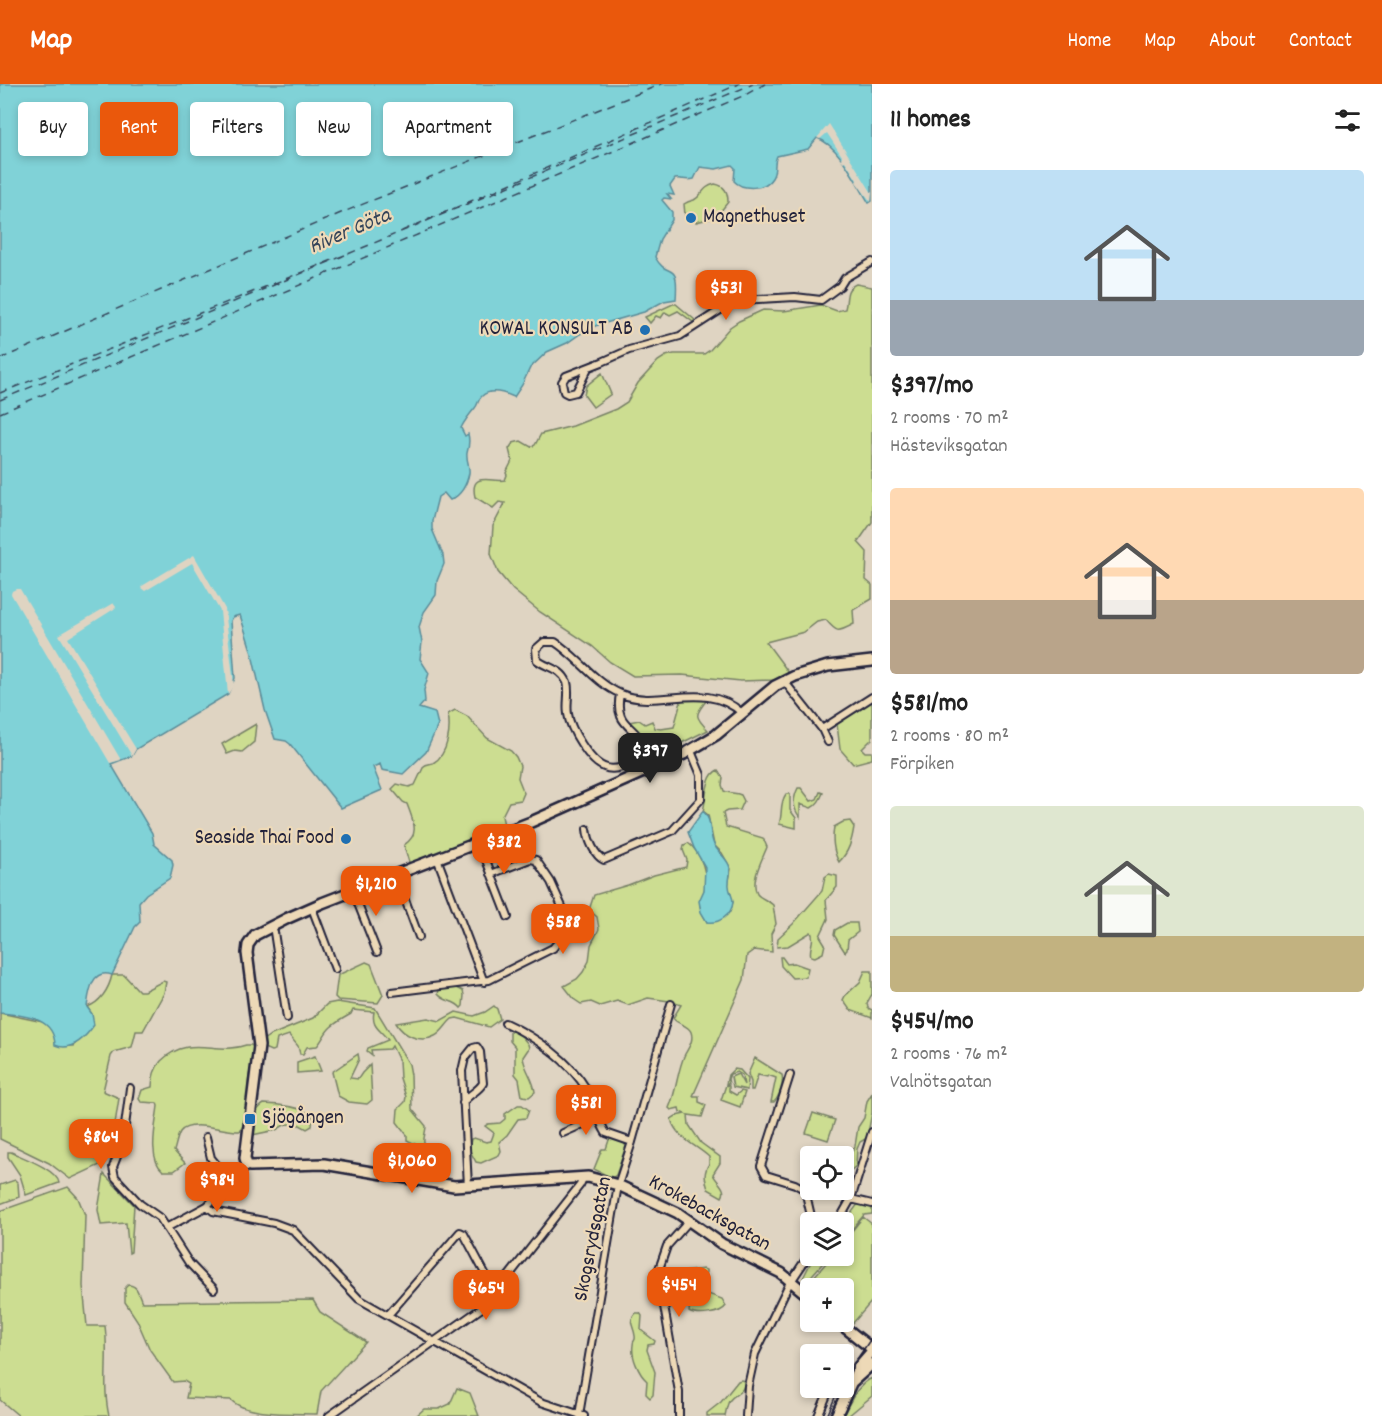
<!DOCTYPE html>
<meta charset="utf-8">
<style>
body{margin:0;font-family:Dekko,sans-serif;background:#f6f6f6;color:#222;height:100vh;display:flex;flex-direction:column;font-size:22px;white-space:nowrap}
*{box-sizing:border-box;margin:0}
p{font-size:20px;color:#767676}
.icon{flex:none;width:33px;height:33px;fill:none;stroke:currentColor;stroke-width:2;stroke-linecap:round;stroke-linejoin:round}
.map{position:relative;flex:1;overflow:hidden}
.sheet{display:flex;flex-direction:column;background:#fff;width:510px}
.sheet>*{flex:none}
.hud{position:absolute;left:18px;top:18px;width:570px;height:54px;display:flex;gap:12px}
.buttons{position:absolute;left:800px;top:1062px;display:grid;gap:12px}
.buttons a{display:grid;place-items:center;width:54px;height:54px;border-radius:6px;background:#fff;box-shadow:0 3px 9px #0003;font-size:30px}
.price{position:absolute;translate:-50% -51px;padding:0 14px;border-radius:12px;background:#ea580c;color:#fff;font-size:20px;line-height:39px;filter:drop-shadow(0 2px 3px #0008)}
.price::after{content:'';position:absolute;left:50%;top:36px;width:18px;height:14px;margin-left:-9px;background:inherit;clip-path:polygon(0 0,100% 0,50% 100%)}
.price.active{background:#222;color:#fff}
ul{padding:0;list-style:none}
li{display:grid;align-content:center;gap:12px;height:318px;padding:0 18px}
li span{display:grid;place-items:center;height:186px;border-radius:6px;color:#555}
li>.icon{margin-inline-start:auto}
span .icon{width:108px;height:108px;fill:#fffc;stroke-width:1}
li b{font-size:26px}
h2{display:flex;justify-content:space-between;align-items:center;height:72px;padding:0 18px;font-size:26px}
.chip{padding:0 21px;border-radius:6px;background:#fff;box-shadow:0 3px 9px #0003;font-size:21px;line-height:54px}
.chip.active{background:#ea580c;color:#fff}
header{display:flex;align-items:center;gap:36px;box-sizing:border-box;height:84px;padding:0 30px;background:#ea580c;color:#fff}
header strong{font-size:28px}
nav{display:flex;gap:33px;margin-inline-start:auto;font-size:21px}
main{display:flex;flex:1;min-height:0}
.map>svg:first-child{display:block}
.green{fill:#ccdd91;stroke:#778066;stroke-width:1.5}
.water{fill:#80d2d7;stroke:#5a8c99;stroke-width:1.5}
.pier{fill:#dfd4c2}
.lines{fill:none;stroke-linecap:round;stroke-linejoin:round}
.ferry{stroke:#35455a;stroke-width:1.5;stroke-dasharray:8 6;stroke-linecap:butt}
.street-casing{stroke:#22223b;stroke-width:10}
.secondary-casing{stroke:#22223b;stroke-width:14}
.street{stroke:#edd9b7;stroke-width:6}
.secondary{stroke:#edd9b7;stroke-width:9}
.tram{stroke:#22223b;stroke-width:1.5}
.poi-dot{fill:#1f6fb2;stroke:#edd9b7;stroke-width:2}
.labels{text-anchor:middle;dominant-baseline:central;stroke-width:4.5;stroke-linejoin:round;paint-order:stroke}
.poi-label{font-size:21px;fill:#22223b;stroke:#edd9b7;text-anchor:start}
.street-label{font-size:21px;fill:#22223b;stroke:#edd9b7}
.water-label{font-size:22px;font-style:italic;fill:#35455a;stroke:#edd9b7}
</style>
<header>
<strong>Map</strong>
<nav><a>Home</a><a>Map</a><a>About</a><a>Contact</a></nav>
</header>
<main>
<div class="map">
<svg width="872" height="1332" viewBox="0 0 872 1332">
<rect width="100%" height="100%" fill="#dfd4c2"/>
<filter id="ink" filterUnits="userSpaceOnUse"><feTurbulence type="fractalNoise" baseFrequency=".0167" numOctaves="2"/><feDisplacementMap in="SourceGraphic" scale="12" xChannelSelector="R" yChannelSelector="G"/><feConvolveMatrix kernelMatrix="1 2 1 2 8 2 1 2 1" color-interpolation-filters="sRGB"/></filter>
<g filter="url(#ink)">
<path class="green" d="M715,100C725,102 728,108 728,118L716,133L696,138L693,130L685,131L684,120C687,118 690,117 694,116C703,111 702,103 715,100Z
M856,200L872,203V438L858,458L867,468L866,496L872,501V515L853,526L854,540C838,548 838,550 826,536L817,538L804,548L766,558L789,589L775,596L741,597L682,591L633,592L610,578L592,562L540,528L513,506L498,488L491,470L493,442L505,419L499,418L493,424L475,413C469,386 493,399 505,396L507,391L506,389L512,377L509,365L513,359L521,357L531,363L535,361L541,350L573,342L616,325L627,318L638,299L658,277L666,272L674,270H704L710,266L730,243L739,237L763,226L784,227L821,221L837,227L845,225C848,215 844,205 856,200Z
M673,220H676L695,236L693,238L678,227L670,231L665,228L661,234L656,232L650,239L645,233Z
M602,289L611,310L593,323L584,311L586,302Z
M682,614L707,616C694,631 695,633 708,646L649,675C648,657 642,650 629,638L639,636L645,640L652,637L655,644L661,645L674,643Z
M872,617V655L862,665L865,668H872V675L853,680L840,665L837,640Z
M455,626L467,632L487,654L511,667L516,673L520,682L518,694L524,709L521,716L509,718L502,732L504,741L485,748L486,754L410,782L404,761C421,750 413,737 407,720L403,718L392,705L397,700L409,703L415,701L424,682C426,680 430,680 433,679C448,671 451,645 448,630Z
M256,640L254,658L242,668L235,667L227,670L222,660Z
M718,686L723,694L722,701L724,707C730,710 735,708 741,711L744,717L740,726L727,727L723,729L726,743L763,754L767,763C762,776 750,797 757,810C761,815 768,816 773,821L776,840L771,850L772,868L754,866L747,871L744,896L693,1012H699V1018L706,1021L702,1033L688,1031L689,1041L701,1059L720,1073V1079L713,1090C716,1098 728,1104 722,1113L708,1105C705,1095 703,1089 709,1080V1073C696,1061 676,1054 671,1035L676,1032L685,1030L680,1028L679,1024L671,1026L669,1024C677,1006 677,987 685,970C689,963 694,956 691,948C688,940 677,941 673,934L681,921L669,917L648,914L628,921L617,917L600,922L591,918L581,920L575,916L564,902L577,895L583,888L589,877L591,861L599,845L597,833L589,826L594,811L628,801L654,791L686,783L687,776L683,766L684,761L688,759C701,768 709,792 704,807C703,812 699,815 700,820C700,827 704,832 707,838L730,828L733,818L728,802L731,785L722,769L714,761L708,731L703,727C707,714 705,692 718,686Z
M798,704H801L811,717L817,715L820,708L823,709C820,716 818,720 811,724L800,720V733C792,724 793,714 798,704Z
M786,710H790V726L796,734V744L779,740C783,730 779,720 786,710Z
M850,737L854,743C852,756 849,768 839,778C833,768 832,754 834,743L843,738Z
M829,790L837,792V803L826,816L828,835L820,852L825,860L823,869L815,873L811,872C808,864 816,856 811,848L788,862L777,863L778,854L793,840L822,807L825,793Z
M847,839H857L858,848L848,856L847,866L845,868L834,851L835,846Z
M780,873H782L787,880L794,879L808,884L806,893L792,894L781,882Z
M366,878L371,880L383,911L378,919L338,916L335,913L338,891Z
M865,887H872V910L867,919L868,924L872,926V934L850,926L843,916L845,912L860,898Z
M112,891H124L139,907H144L163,897L166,898L164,909L143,947H136L132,963L114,968L111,972L103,1007L119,1014L112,1059L107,1074L100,1081L70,1095L49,1079L0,1055V929L43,938C53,943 55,950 56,961L73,962L80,955L92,930L87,923C100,919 109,905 112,891Z
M455,903L463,907L464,911L463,922L461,924C455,916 444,918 438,910L439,906Z
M337,918L375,924L409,980L411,991L412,1025L426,1042C426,1047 423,1054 424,1059C425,1068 428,1069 425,1079L417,1081L415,1077V1060L407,1056V1051L397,1038L398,1025L405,1018L406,1013L400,994L399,977L392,962L390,965L371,966L372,971L367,967L368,964L388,956C380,945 371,943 374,928L353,926L351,930C344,934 338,937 331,943C325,948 322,957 317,962L307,963L303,970H300L298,962L289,951L277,955L275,966L271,967L264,964L263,956L269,952L313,934L327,920Z
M494,922L497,925L500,935L489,943L457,934L452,935C446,940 442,949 435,952C420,960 403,951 396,939L428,934L440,937L456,928L474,932L485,928Z
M510,947L518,948L528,960L529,964L523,973C524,985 534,995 535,1008L529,1013L522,1012L519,995L515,990V963L510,957Z
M246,961H251L254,964C254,973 252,979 250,987C245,1007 252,1028 240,1047C225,1048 191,1034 180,1048C177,1053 176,1061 174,1067L185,1079L174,1087H163C147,1074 156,1040 158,1022L157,1019L141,1018L139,1015L142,1006L152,1003C152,993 155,984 161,977C190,949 216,972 246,961Z
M358,970L359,975L350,994L358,995L362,989L370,981L372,1016L367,1020L349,1018L338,1012L332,988Z
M315,972L321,987L297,989V978Z
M755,974L782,991C784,999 779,1013 774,1018H771L776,994L768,991L767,993L758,991L753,1006H751V998L748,990Z
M734,985L740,986L748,995L747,1006L733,1003L731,993L738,990L744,1001L742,991L737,988L730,990L728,995L729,1000H726L728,991Z
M726,1001L729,1002V1007L736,1011L741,1007L745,1008L740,1023L721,1016Z
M872,1009V1029L867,1054L860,1058L857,1065L856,1082L849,1088C848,1097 854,1103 848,1111L843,1106L844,1084L855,1062L858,1043L864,1034L867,1017Z
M264,1020C277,1020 305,1023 313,1033L312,1042L307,1045L300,1041L286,1040L276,1046L252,1051C254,1040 253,1026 264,1020Z
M518,1021H522L529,1026L526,1034L518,1035L507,1051L499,1058L501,1067L499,1071L481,1079L476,1078L469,1065L471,1055L474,1054L486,1058L491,1057L494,1049L485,1042L488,1040L500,1039L505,1035V1030Z
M813,1029L835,1036L828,1056L806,1049Z
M610,1053L623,1058L626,1062L616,1091L612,1094L594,1085L602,1065H606Z
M8,1068H11C24,1074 57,1086 59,1099L26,1111L20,1091L8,1073Z
M104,1090L134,1121L131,1168L129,1169L126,1139L101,1141L98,1126Z
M15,1096L18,1099L19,1113L0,1120V1101Z
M68,1103L78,1114L85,1131L83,1202L87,1242H105C109,1272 102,1302 109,1332H19L0,1316V1127Z
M858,1120L872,1123V1130L864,1131L843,1156V1140Z
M863,1133L872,1140V1217L853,1239L843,1230V1204H813L808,1200L832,1172H843V1158Z
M814,1172H829L805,1199L810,1206L804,1200L803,1194Z
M703,1185L706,1186C707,1194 699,1199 700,1207L722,1215L726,1222C721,1230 697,1233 689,1228C691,1212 691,1210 681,1197L684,1188Z
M128,1201C138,1201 138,1210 142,1218L313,1216L320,1228L366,1258L321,1307L317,1330C295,1329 246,1332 231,1316L186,1314L189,1300L184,1297L173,1298L150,1266L137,1236L125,1218V1204Z
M636,1229H640L642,1232L641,1246L655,1257L654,1260L648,1261L647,1266L655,1288L653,1311L650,1314L646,1310L647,1297C639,1290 631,1273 633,1261C633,1255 636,1258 635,1252C634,1241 627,1239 636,1229Z
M872,1294V1312L848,1332H843C850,1318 857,1301 872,1294Z
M741,1296L744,1297C745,1310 735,1308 729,1317C727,1321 726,1327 725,1332H707V1329L721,1318L738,1297Z
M457,1304L470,1309L479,1332H416L424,1325H439L450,1320Z"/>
<path class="water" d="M0,0H872V117L869,119C857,100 839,61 817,54L808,65L777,72C773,79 777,87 772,94C765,106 742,106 734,97L735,84L732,81L716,85L700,83L694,95C686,97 682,94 675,95L670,102L674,111L667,110L671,115L664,114L662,116L672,128V136L660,155L655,173C668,197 679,174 676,215L664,217L644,228L595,242L580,250L567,259L547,268L530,284L522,301L514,313C505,309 490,304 482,312C478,315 478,321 475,324C469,331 465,336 461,344L465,352L468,350C470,357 469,362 467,369C466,376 470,382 469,389C467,400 461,412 450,416L444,409L438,413L432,437V445L443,471L444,480L437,497L436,511L424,528L419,543L422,558L420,575L429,589L424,606L425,617L419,624L435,629L438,641L426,668L403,690L382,686L380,680L373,683L382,706L341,724L290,660L286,657L275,655L265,626L251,566L240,531L233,533L231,537L235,594L228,610L136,665L132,672L111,680L152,749L154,760L172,776L173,781L170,794L146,810L139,818L140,838L135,843L112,891C91,884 89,909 87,923L92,930L94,941C85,954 71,968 55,961C54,932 24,932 0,929Z
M703,727C712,735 709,747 713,758C715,766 725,772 729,781C732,787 729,792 729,799C728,806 733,812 733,818C732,831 719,840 707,838L701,828L699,817L704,806L705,783L694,764L688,748Z"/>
<path class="pier" d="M829,40L872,109L871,118L856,98L857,96L845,77L843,78L841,74L842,72L827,49L820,55L817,54Z
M194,471L225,525L234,601L228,610L220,527L192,479L145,507L141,504L142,502Z
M16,505H20L121,676L110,679L11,510L12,507Z
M113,519L116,523L114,525L68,554L136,665L132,672L59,551Z"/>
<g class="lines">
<path class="ferry" d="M402,147L739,0
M0,275L341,129L662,0
M0,309L345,171
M0,316L753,0
M0,329L745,11L765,0"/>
<g class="street-casing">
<path id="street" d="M588,284L576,308L568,310L564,308L562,298L566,292L602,278L629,266L680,252L725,223L742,216L795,213L821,216L840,202L845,194L872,178
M784,597L822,645L828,658
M620,610C613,646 640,640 643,666C639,674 631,680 622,683C616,685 610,686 604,683C590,678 570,645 568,630C566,620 570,608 567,598C561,584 547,584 537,576L536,565L544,558H555C577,572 596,600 621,610C660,626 705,595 742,629
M822,645L872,613
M587,745C588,756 595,772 604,776L672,747L701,715V691L691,667
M479,758L508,833
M437,774L484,898
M396,791L419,853
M353,807L377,868
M312,824L335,885
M272,843L274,848L287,934
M392,908L489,896L553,864L564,851L568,836L551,798L536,776L530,775L491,790
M505,939C536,953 570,977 587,1006C594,1020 598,1036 606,1049L632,1058
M790,991L761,1082L766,1091L795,1100L805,1106L811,1132L816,1138
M130,1004L123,1057L113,1083L115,1093L140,1120L160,1134L189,1179L214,1205
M463,1019C468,1010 478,1008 483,999L480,968L477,963L473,964L465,974L462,987L468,1102
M563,1049L599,1033
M206,1053L211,1074L230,1097
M851,1115L872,1120
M207,1122L213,1127L274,1139L293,1146L359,1215L541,1318L584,1332
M838,1138L851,1115L872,1048
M166,1144L207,1122L247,1081
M389,1230L460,1148L464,1150L496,1210
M579,1331L618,1101L632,1058L671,920
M329,1332L486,1221L580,1101L584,1092
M679,1332V1308L658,1188L667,1162L690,1136
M746,1332L748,1302L755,1270L788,1202L810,1169
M818,1332L830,1304"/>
</g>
<g class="secondary-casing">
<path id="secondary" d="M810,1213L781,1189L722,1160L678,1129L618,1101L588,1093L454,1102L324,1080L250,1082L247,1081L245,1074L259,962L247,869L248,861L255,851L288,834L322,819L531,738L684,670L716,651L775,602L795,592L828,582L872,577
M838,1238L872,1265
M852,1298L872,1280
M836,1332L859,1282L872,1267"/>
</g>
<use href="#street" class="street"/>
<use href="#secondary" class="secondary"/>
<path class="tram" d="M843,1296L872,1253
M827,1332L839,1304"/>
</g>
</g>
<g class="poi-dot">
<circle cx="691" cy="134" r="6"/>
<circle cx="645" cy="246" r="6"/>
<circle cx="346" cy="755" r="6"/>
<rect x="244" y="1029" width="12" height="12" rx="3"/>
</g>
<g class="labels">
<g class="poi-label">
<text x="703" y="134">Magnethuset</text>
<text x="633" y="246" text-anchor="end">KOWAL KONSULT AB</text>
<text x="334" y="755" text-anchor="end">Seaside Thai Food</text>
<text x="262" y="1035">Sjögången</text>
</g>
<g class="street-label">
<text transform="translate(709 1130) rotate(29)">Krokebacksgatan</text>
<text transform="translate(594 1155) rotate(-79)">Skogsrydsgatan</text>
</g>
<g class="water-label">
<text transform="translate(350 148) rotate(-23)">River Göta</text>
</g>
</g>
</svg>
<div class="buttons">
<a><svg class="icon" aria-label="locate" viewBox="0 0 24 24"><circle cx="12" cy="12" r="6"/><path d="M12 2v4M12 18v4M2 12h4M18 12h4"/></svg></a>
<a><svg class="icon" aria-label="layers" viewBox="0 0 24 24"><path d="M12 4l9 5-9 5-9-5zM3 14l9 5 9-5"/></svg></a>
<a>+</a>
<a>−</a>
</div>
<b class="price" style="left:726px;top:237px">$531</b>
<b class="price active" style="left:650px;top:700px">$397</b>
<b class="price" style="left:504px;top:791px">$382</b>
<b class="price" style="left:376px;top:833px">$1,210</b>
<b class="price" style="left:563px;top:871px">$588</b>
<b class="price" style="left:586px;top:1052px">$581</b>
<b class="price" style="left:101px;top:1086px">$864</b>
<b class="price" style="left:412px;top:1110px">$1,060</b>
<b class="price" style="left:217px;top:1129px">$984</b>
<b class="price" style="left:679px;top:1234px">$454</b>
<b class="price" style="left:486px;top:1237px">$654</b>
<div class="hud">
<a class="chip">Buy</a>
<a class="chip active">Rent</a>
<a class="chip">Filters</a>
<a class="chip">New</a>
<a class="chip">Apartment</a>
</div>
</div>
<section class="sheet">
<h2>11 homes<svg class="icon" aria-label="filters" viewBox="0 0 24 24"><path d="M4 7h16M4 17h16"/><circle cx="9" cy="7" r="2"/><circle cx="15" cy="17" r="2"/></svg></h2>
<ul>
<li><span style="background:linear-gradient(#bfe0f5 70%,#9aa5b1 0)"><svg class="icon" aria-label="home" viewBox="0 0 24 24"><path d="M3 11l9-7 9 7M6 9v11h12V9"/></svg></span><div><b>$397/mo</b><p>2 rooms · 70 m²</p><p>Hästeviksgatan</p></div></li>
<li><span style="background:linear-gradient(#ffd9b3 60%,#b9a48a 0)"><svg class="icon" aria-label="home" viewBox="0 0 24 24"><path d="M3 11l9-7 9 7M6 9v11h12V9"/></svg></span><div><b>$581/mo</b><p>2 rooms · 80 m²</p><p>Förpiken</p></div></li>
<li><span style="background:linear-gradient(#dfe7d0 70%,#c2b280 0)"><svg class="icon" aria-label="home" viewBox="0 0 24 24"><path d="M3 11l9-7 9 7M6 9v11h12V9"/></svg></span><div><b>$454/mo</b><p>2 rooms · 76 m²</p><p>Valnötsgatan</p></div></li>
</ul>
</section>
</main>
